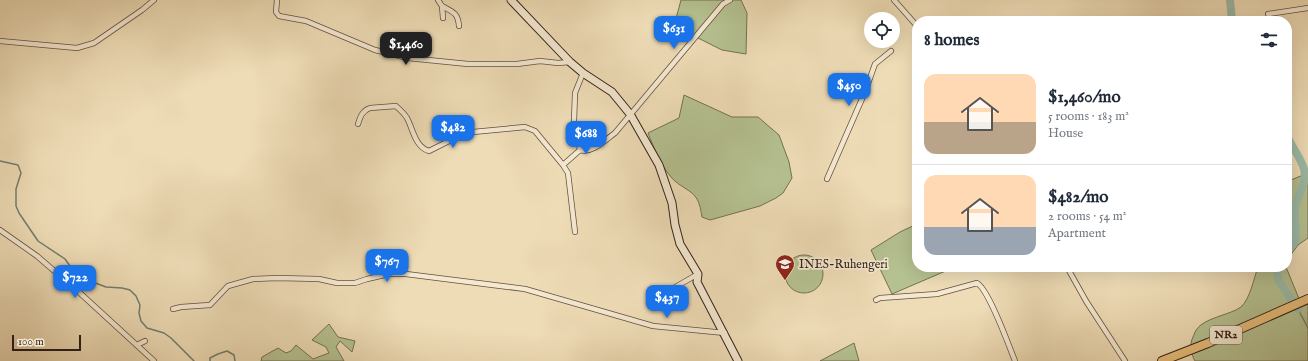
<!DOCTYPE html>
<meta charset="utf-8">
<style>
body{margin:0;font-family:"IM FELL English",serif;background:#f2f2f3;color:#1f2937;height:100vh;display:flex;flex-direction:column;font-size:15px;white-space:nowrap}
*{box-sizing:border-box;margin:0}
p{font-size:13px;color:#747a83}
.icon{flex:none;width:22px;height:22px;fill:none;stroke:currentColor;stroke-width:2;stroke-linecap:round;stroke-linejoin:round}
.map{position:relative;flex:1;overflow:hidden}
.sheet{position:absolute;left:912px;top:16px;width:380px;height:256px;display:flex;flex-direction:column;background:#fff;border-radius:16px;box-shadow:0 4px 16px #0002}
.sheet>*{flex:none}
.tools{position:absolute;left:864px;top:12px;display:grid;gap:8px}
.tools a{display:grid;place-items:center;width:36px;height:36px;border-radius:50%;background:#fff;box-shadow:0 4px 16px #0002;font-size:20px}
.scale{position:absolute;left:12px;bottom:10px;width:69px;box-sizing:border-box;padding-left:4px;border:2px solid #332119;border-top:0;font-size:11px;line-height:14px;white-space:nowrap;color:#332119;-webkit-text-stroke:3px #f4e8d0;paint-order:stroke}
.price{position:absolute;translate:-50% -34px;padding:0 9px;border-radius:8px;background:#1a73e8;color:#fff;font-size:13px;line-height:26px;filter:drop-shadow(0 1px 2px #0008)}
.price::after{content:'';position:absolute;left:50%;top:24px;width:12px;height:9px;margin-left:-6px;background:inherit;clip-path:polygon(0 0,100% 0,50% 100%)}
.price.selected{background:#222;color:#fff}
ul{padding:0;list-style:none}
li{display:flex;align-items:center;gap:12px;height:100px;padding:0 12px}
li+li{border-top:1px solid #e0e1e3}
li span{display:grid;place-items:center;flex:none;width:112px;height:80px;border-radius:12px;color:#555}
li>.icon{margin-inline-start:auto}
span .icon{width:48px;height:48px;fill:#fffc;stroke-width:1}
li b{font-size:17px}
h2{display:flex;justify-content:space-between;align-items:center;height:48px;padding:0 12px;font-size:17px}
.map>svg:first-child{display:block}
.green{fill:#b5c191;stroke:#747155}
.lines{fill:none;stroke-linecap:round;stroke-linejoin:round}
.stream{stroke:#717e6f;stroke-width:1.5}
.river{stroke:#9bbca9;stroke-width:8}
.street-casing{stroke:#625040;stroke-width:6}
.secondary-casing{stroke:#332119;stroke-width:9}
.highway-casing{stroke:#332119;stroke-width:10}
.street{stroke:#f4e8d0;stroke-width:4.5}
.secondary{stroke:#f4e8d0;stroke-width:7}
.highway{stroke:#e7be7b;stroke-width:8}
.labels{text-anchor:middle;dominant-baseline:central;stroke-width:3.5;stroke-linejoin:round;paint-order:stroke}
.shield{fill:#f4e8d0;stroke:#6d5d50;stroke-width:1}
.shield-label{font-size:11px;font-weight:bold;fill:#332119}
.poi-label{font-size:12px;fill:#332119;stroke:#f4e8d0;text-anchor:start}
</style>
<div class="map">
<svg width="1308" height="361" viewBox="0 0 1308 361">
<rect width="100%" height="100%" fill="#eedcb6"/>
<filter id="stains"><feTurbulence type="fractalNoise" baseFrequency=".005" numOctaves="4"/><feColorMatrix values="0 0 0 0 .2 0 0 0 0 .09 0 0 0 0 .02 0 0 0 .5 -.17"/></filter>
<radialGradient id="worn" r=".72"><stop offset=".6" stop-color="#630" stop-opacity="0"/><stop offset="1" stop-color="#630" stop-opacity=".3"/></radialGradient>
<path class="green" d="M681,0H741L747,13L746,54L722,50L674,26Z
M684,95L732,117H758L779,135L789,162L792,178L783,193L776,198L760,206L710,220L702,217C701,211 700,204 697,199C692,190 678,186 671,177C660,164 654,148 648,133L679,118Z
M1308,173V238L1298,245L1287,260V187L1291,180Z
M917,224V267H955L892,294L871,250L900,232Z
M785 274a19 19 0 1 1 38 0a19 19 0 1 1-38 0Z
M1258,267H1286L1302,306L1308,304V361H1195C1191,354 1189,345 1193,337C1194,335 1195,331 1197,329C1204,318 1230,315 1241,307C1250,299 1254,278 1258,267Z
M329,324L338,337L355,341L352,352L340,341L336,347L344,361H261L262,357L278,348L286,353L291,351L296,345L313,359L329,353L326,347L312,340Z
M854,343L859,361H820Z"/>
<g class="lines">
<path class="stream" d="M0,161L18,165L21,173L16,189V206L19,213L38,241L65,259L75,273L82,278L106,287L122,288L130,290L136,296L140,305L139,313L141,321L147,328L164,333L171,338L194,361
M1298,309L1308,328
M210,361V358L218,354L227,351L234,355L235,361"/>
<path class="river" d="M1230,0L1232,21
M1287,136C1292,147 1301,158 1304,169C1308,184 1297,194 1295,208C1293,219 1299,231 1295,242C1293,245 1289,248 1287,251
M1277,267L1278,280L1298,309"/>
<g class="street-casing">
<path id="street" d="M277,0L276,12L279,16L306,21L375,50L408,58L468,64H517L540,61L558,63L570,62
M438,0L442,6L443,18
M894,0L917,26
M442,6C453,12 458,13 459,26
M1268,14L1308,8
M0,41L77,48L94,43L142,10L154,0
M358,124C360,117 362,111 370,108L396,106C400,110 404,113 407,118C413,129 415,147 429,151L461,135L473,132L525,127L535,131L563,165
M580,150C592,154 605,140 615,133L723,4L730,0
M827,179L865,92L875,64L891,51
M0,230L37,256L81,294L154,361
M575,232L568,173L563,165L580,150L574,121L575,93L583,73
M1067,267L1086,301L1125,361
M665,293L698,274
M876,300L880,298L937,294L977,283C989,290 1009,346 1015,361
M173,309L181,307L210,305L228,286L253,279L277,278L319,279L337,283H355L367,279L389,274H406L525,289L653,326L725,333
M137,345L145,341"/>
</g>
<g class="secondary-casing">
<path id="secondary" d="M511,0L570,62L583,73L612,92L630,114L659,165L672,203L675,225L680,244L698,274L697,282L738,361"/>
</g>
<g class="highway-casing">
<path id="highway" d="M1162,361L1208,343L1308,299"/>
</g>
<use href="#street" class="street"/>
<use href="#secondary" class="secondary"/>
<use href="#highway" class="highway"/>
</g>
<defs>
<g id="university-pin" transform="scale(1)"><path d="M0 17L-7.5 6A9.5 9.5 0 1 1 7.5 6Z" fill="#8f2418" stroke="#f4e8d0"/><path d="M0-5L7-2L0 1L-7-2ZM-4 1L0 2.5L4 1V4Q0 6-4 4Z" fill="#fff"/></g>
</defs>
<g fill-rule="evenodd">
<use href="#university-pin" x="785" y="264"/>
</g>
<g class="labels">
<rect class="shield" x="1210" y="326" width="32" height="18" rx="3"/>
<g class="shield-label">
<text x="1226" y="335">NR2</text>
</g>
<g class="poi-label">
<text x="799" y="264">INES-Ruhengeri</text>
</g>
</g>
<rect width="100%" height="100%" filter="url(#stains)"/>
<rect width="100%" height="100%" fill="url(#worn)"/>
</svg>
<div class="tools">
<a><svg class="icon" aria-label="locate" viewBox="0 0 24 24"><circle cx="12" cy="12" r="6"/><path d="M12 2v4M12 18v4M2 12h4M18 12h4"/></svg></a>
</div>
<div class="scale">100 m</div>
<b class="price" style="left:674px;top:50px">$631</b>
<b class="price selected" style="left:406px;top:66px">$1,460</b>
<b class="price" style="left:849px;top:107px">$450</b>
<b class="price" style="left:453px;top:149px">$482</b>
<b class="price" style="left:586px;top:155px">$688</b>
<b class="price" style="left:387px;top:283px">$767</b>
<b class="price" style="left:75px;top:299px">$722</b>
<b class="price" style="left:667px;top:319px">$437</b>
<section class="sheet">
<h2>8 homes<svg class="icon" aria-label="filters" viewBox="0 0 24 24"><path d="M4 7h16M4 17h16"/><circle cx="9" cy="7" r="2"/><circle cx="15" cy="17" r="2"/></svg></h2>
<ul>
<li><span style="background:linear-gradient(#ffd9b3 60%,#b9a48a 0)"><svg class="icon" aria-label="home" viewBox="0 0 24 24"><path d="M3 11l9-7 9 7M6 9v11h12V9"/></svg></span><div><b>$1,460/mo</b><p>5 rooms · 183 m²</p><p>House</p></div></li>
<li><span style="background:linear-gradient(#ffd9b3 65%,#9aa5b1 0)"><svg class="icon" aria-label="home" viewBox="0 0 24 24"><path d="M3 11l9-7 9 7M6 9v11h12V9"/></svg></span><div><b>$482/mo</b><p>2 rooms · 54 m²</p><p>Apartment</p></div></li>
</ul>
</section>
</div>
